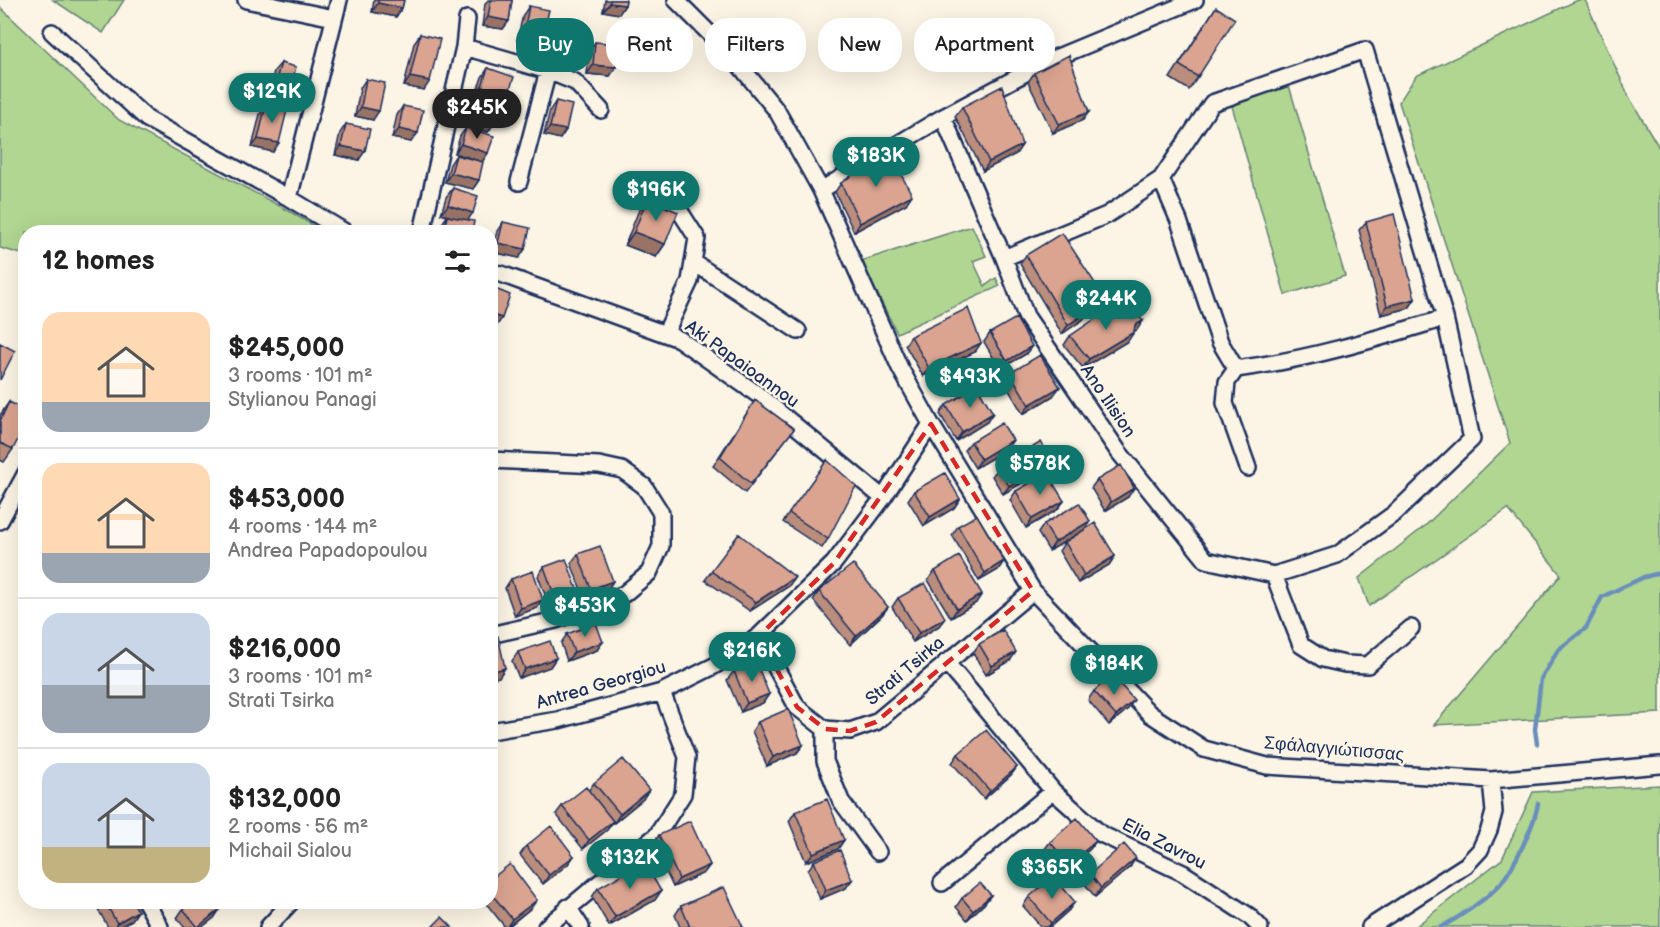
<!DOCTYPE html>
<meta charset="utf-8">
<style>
body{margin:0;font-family:"Balsamiq Sans",sans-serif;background:#f6f6f6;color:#222;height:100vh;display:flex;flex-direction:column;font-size:22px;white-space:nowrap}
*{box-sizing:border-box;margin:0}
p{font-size:20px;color:#767676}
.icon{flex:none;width:33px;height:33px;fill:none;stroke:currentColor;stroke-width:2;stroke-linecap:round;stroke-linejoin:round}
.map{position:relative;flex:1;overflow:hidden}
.details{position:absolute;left:18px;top:225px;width:480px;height:684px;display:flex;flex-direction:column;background:#fff;border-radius:24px;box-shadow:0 6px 24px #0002}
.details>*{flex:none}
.guide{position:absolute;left:516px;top:18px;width:570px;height:54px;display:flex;gap:12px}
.price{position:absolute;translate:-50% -51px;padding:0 14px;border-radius:21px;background:#0f766e;color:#fff;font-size:20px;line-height:39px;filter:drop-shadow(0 2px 3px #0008)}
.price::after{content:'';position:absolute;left:50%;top:36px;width:18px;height:14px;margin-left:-9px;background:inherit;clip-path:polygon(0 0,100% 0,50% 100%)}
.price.on{background:#222;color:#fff}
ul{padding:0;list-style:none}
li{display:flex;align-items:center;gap:18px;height:150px;padding:0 24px}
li+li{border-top:2px solid #e0e0e0}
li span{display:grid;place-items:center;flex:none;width:168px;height:120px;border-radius:18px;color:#555}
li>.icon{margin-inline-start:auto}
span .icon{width:72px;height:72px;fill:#fffc;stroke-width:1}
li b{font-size:26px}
h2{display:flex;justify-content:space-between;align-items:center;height:72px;padding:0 24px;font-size:26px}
.pill{padding:0 21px;border-radius:24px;background:#fff;box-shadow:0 6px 24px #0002;font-size:21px;line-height:54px}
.pill.on{background:#0f766e;color:#fff}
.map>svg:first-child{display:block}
.green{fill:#b0d691;stroke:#668278;stroke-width:1.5}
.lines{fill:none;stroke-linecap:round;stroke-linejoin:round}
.stream{stroke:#6b8ebc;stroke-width:4.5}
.minor-casing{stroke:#1b2f5e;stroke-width:20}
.minor{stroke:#fcf5e5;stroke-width:15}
.wall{fill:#bb8d7c;stroke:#1b2f5e;stroke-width:1.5}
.shaded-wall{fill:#997365;stroke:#1b2f5e;stroke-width:1.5}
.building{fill:#daa490;stroke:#1b2f5e;stroke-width:1.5}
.marked{fill:none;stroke:#d62828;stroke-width:4.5;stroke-dasharray:12 8;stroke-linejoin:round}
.labels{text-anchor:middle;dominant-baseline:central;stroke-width:5;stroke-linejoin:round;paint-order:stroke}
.street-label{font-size:18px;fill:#1b2f5e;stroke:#fcf5e5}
</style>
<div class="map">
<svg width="1660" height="927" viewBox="0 0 1660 927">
<rect width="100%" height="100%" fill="#fcf5e5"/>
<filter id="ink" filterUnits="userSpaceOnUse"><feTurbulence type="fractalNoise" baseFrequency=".0167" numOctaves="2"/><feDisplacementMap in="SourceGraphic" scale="12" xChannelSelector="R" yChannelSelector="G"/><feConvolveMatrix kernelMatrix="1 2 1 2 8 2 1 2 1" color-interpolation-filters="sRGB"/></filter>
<g filter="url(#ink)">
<path class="green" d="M53,0H124L103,33Z
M1578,0H1585L1629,97L1660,149V713L1434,725L1561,575L1508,509L1369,606L1359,578L1425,526L1510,443L1399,102L1416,76Z
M0,7L119,120L289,211L324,232H26L25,255L0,248Z
M1288,82L1345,276L1285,295L1232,106Z
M972,226L986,256L973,261L985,286L996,278L1000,286L897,333L861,261Z
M1660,785V927H1415L1502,859L1533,792Z"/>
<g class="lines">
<path class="stream" d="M1537,744L1535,729L1541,679L1558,650L1586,628L1602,597L1644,577L1660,573
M1441,927C1460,917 1487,899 1501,883C1514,867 1535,824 1538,803"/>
<g class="minor-casing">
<path id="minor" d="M246,0L334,18
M676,0L732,56L777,111L821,190L900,368L931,424L1033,591L1150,714L1204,749L1267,766L1491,780L1660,765
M52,32L147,119L289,198L345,232
M464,47L548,71L575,82L601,110
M943,117L1004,258L1026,316L1118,451L1206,560L1274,575L1337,555L1395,513L1472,439L1445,318L1365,50L1212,103L1161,179L1107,215L1004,258
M1161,179L1179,221L1220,342L1236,369L1227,382L1225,403L1248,468
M519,182L548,71
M821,190L943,117L1048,61L1195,0
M289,198L339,0
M422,232L464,47L467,19
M693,262L798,331
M490,272L501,274L679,339L757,394L883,498
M665,334L690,281L697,238L676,205
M1236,369C1308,360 1376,339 1445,318
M490,460L599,465L622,470L644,486L661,513V546L649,573L624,594L556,620L490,635
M0,521L26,473
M1274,575L1301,645L1323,659L1345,664L1368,665L1411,628
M759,636L797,707L825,729L850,731L876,722L1033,591
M946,662L1053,791L1101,834L1183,873L1249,916L1260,927
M825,729V761L841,801L878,852
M490,731L558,720L662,692L714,666L759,636L834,563L883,498L931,424
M942,883L1053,791
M146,902L160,927
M568,907L581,927
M268,927L291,902
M546,927L657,835L683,794L687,757L662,692
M1370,927L1466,865L1480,850L1489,830L1494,812L1491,780"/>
</g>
<use href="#minor" class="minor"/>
</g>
<path class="wall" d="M374,0H404L402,8L396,17L372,12Z
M488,0H512L509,21L503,29L482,26L485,4Z
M605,0H626L625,5L619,14L603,11Z
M529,6L543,35L537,44L517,40L523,15Z
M1216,7L1198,77L1189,90L1170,78Z
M564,21L578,48L572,57L554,53L558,29Z
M420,34L424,90L404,86L414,43Z
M595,42L616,67L610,76L587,74L589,51Z
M281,63L283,103L267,99L274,71Z
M488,68L508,95L502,103L476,94L482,77Z
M1034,73L1083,120L1053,133L1028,82Z
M366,79L373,120L355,116L360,88Z
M473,96L494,123L488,132L461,124L467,105Z
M556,101L566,130L560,139L544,135L550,110Z
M266,105L273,152L252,147L260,114Z
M403,106L411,142L392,138L397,115Z
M962,107L1022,145L1016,154L983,171L955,116Z
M346,124L359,160L335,155L340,133Z
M466,128L488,153L482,162L455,153L460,136Z
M456,155L479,180L473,189L445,182L450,164Z
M841,183L906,204L854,232L835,192Z
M453,188L468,220L472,232H440L441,225L447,216L451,217L441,214L446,197Z
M647,199L665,244L656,257L625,245L638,212Z
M503,222L525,249L519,258L492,252L497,231Z
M1366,222L1415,299L1409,308L1381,315L1359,230Z
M1026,255L1106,300L1100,308L1062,334L1020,264Z
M1137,330L1134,331L1128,341L1083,368L1064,345L1070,336Z
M990,333L1026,354L1000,369L984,342Z
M911,336L975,352L923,376L905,345Z
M1010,373L1053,396L1023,414L1004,382Z
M755,400L794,429L745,493L713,466Z
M9,402L13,449L4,462L0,460V415Z
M946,405L987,422L956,441L940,414Z
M971,442L1007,449L975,468L964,450Z
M827,460L828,539L822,548L783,522Z
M1052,460L1046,469L1003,494L992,476L999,468Z
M1097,480L1128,497L1105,511L1091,488Z
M914,491L960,499L954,508L924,526L908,500Z
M1016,491L1064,501L1057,510L1026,528L1010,500Z
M1090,521L1084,530L1049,551L1038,533L1044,524Z
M958,526L1004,561L998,570L979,581L952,535Z
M739,534L789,586L750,611L705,580Z
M1065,542L1115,556L1109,565L1078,583L1059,551Z
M578,554L613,581L607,590L584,598L571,563Z
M544,567L571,597L549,605L538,576Z
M935,571L976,603L951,618L928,580Z
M511,579L537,608L515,616L505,588Z
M819,591L888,607L882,615L850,645L813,600Z
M898,598L945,618L939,626L913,642L892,607Z
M567,634L597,650L567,661L561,643Z
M979,644L1010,661L986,675L973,653Z
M518,652L556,658L550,667L519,678L512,661Z
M734,671L769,694L763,703L741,712L727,680Z
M1094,691L1128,709L1109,725L1088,700Z
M758,722L803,745L797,753L767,766L752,731Z
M958,754L1017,767L1011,775L984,799L952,763Z
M594,783L643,799L614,823L613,822L607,830L583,849L556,814L562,806L589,790Z
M795,812L844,840L838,849L806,862L789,821Z
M659,835L710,865L704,873L673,887L653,844Z
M1096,841L1090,849L1063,873L1044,850L1050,842Z
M526,846L574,856L568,864L543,884L520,855Z
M814,861L846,888L820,899L808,870Z
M1130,867L1095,897L1084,883L1090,874Z
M490,880L531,908L508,927H505L485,902H490Z
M598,888L661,891L655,900L609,926L592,897Z
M991,895L984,904L967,920L956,907L962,898Z
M1029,897L1069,910L1050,927H1041L1023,906Z
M94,902H133L138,911L132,920L119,927H108Z
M681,906L743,927H680L675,915Z
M183,909H220L214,918L202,927H184L177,918Z"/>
<path class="shaded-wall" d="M378,3L402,8L396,17L372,12Z
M610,3L625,5L619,14L603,11Z
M488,17L509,21L503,29L482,26Z
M524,31L543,35L537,44L517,40Z
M560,45L578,48L572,57L554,53Z
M593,65L616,67L610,76L587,74Z
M410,77L430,81L424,90L404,86Z
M482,86L508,95L502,103L476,94Z
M273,90L289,94L283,103L267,99Z
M361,107L379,111L373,120L355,116Z
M1089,112L1083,120L1053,133L1059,124Z
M467,115L494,123L488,132L461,124Z
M550,127L566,130L560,139L544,135Z
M399,129L418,133L411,142L392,138Z
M258,139L279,143L273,152L252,147Z
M461,144L488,153L482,162L455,153Z
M1022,145L1016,154L983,171L989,162Z
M341,146L365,151L359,160L335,155Z
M451,173L479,180L473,189L445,182Z
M912,195L906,204L854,232L860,223Z
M448,205L473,213L467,221L441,214Z
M634,232L665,244L656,257L625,245Z
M498,243L525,249L519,258L492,252Z
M1415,299L1409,308L1381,315L1387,306Z
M1106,300L1100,308L1062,334L1068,325Z
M490,314L502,318L496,327L490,325Z
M1143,321L1137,330L1129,334L1135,325Z
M1134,332L1128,341L1083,368L1089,359Z
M981,343L975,352L923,376L929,368Z
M1032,346L1026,354L1000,369L1007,361Z
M1060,387L1053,396L1023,414L1029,405Z
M993,413L987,422L956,441L962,432Z
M1013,440L1007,449L975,468L981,459Z
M1052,460L1046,469L1003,494L1009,486Z
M1134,488L1128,497L1105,511L1111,502Z
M960,499L954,508L924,526L930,517Z
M1064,501L1057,510L1026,528L1032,519Z
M1090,521L1084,530L1049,551L1055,542Z
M1115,556L1109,565L1078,583L1084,575Z
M1004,561L998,570L979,581L985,573Z
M795,577L789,586L750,611L756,602Z
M613,581L607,590L584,598L591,589Z
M577,589L571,597L549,605L555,597Z
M982,594L976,603L951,618L957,609Z
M543,600L537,608L515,616L521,608Z
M888,607L882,615L850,645L856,636Z
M945,618L939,626L913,642L919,633Z
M603,642L597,650L567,661L574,652Z
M1016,652L1010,661L986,675L992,666Z
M556,658L550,667L519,678L525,669Z
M505,668L499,677L490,679V672Z
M769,694L763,703L741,712L747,703Z
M1134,700L1128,709L1109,725L1116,716Z
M803,745L797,753L767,766L773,757Z
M1017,767L1011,775L984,799L990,791Z
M649,790L643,799L614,823L620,814Z
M613,821L607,830L583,849L589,840Z
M844,840L838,849L806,862L813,853Z
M1096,841L1090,849L1063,873L1069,864Z
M574,856L568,864L543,884L549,875Z
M1136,858L1130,867L1095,897L1101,888Z
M710,865L704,873L673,887L679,879Z
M852,880L846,888L820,899L826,890Z
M661,891L655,900L609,926L615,917Z
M991,895L984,904L967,920L973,911Z
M537,900L531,908L507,927L512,919Z
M1075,902L1069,910L1050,927H1048L1051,923Z
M220,909L214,918L202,927H198Z
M138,911L132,920L119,927H114L117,923Z"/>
<path class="building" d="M378,0H404L402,8L378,3Z
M491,0H512L509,21L488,17Z
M610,0H626L625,5L610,3Z
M529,6L549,10L543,35L524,31Z
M1216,7L1235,19L1198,77L1179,65Z
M564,21L583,24L578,48L560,45Z
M420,34L440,39L430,81L410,77Z
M595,42L618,44L616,67L593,65Z
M1069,55L1089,112L1059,124L1034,73Z
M281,63L296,67L289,94L273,90Z
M488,68L514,77L508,95L482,86Z
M366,79L385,83L379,111L361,107Z
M1002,86L1022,145L989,162L962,107Z
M473,96L500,104L494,123L467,115Z
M556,101L572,105L566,130L550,127Z
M266,105L287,110L279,143L258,139Z
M403,106L423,110L418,133L399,129Z
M346,124L370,129L365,151L341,146Z
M466,128L494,136L488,153L461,144Z
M888,150L912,195L860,223L841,183Z
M456,155L483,162L479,180L451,173Z
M453,188L478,196L473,213L448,205Z
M647,199L678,212L665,244L634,232Z
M1394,214L1415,299L1387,306L1366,222Z
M447,216L474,221L472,232H444Z
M503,222L530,228L525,249L498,243Z
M1062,233L1106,300L1068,325L1026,255Z
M493,288L510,295L502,318L490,314V296Z
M1117,304L1125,314L1133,310L1143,321L1135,325L1134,332L1089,359L1070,336Z
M968,308L981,343L929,368L911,336Z
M1016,318L1032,346L1007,361L990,333Z
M0,343L15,351L0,380Z
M1040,355L1060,387L1029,405L1010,373Z
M977,386L993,413L962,432L946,405Z
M755,400L794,429L751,484L720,457Z
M9,402L26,410V424L13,449L0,443V421Z
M1002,423L1013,440L981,459L971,442Z
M1041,442L1052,460L1009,486L999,468Z
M827,460L856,486L828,539L789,513Z
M1121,465L1134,488L1111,502L1097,480Z
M945,473L960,499L930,517L914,491Z
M1047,473L1064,501L1032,519L1016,491Z
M1079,503L1090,521L1055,542L1044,524Z
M977,515L1004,561L985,573L958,526Z
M1095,523L1115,556L1084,575L1065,542Z
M739,534L795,577L756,602L711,571Z
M600,546L613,581L591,589L578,554Z
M959,556L982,594L957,609L935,571Z
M566,559L577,589L555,597L544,567Z
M853,564L888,607L856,636L819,591Z
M533,571L543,600L521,608L511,579Z
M925,583L945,618L919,633L898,598Z
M596,623L603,642L574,652L567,634Z
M1003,630L1016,652L992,666L979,644Z
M498,636L505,668L490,672V637Z
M550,641L556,658L525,669L518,652Z
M756,662L769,694L747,703L734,671Z
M1112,675L1134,700L1116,716L1094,691Z
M788,709L803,745L773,757L758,722Z
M986,730L1017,767L990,791L958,754Z
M623,759L649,790L620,814L594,783Z
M586,787L613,821L589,840L562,806Z
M827,799L844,840L813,853L795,812Z
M1077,818L1096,841L1069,864L1050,842Z
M690,821L710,865L679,879L659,835Z
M551,826L574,856L549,875L526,846Z
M1124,844L1136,858L1101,888L1090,874Z
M840,850L852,880L826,890L814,861Z
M644,862L661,891L615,917L598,888Z
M510,864L537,900L512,919L490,892V880Z
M1053,876L1075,902L1051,923L1029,897Z
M980,883L991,895L973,911L962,898Z
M724,887L743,927H690L681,906Z
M105,902H133L138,911L117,923Z
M193,902H214L220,909L198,927L183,909Z
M442,917L452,927H432Z"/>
</g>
<path class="marked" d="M931,424L1033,591L876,722L850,731L825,729L797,707L759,636L834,563Z"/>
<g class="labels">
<g class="street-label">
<text transform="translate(742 364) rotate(36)">Aki Papaioannou</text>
<text transform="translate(1108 401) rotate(56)">Ano Ilision</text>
<text transform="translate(905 671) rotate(-40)">Strati Tsirka</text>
<text transform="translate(601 685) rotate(-16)">Antrea Georgiou</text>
<text transform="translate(1334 749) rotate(5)">Σφάλαγγιώτισσας</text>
<text transform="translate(1164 844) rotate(27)">Elia Zavrou</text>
</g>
</g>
</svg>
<b class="price" style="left:272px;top:124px">$129K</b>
<b class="price on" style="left:477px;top:140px">$245K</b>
<b class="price" style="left:876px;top:188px">$183K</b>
<b class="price" style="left:656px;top:222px">$196K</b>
<b class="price" style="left:1106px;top:331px">$244K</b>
<b class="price" style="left:970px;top:409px">$493K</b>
<b class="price" style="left:1040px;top:496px">$578K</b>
<b class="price" style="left:585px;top:638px">$453K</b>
<b class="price" style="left:752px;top:683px">$216K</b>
<b class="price" style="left:1114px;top:696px">$184K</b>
<b class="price" style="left:630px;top:890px">$132K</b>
<b class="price" style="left:1052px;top:900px">$365K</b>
<div class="guide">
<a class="pill on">Buy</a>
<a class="pill">Rent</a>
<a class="pill">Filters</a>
<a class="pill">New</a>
<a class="pill">Apartment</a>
</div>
<section class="details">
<h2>12 homes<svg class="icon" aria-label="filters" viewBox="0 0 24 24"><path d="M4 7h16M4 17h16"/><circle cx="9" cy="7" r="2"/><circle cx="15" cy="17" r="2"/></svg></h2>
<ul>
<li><span style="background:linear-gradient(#ffd9b3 75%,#9aa5b1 0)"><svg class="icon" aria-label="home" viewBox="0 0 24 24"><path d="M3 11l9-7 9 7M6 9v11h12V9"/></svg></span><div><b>$245,000</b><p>3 rooms · 101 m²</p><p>Stylianou Panagi</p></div></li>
<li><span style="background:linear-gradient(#ffd9b3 75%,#9aa5b1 0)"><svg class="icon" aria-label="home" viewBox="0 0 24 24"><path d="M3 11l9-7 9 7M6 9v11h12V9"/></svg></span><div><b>$453,000</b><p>4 rooms · 144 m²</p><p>Andrea Papadopoulou</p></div></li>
<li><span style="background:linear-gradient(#c9d6e8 60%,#9aa5b1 0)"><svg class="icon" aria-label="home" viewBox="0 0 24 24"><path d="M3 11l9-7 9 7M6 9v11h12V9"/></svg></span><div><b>$216,000</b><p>3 rooms · 101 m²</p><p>Strati Tsirka</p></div></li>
<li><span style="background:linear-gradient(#c9d6e8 70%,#c2b280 0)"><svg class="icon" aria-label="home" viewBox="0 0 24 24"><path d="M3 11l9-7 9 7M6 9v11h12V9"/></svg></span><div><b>$132,000</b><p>2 rooms · 56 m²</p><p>Michail Sialou</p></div></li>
</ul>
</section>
</div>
